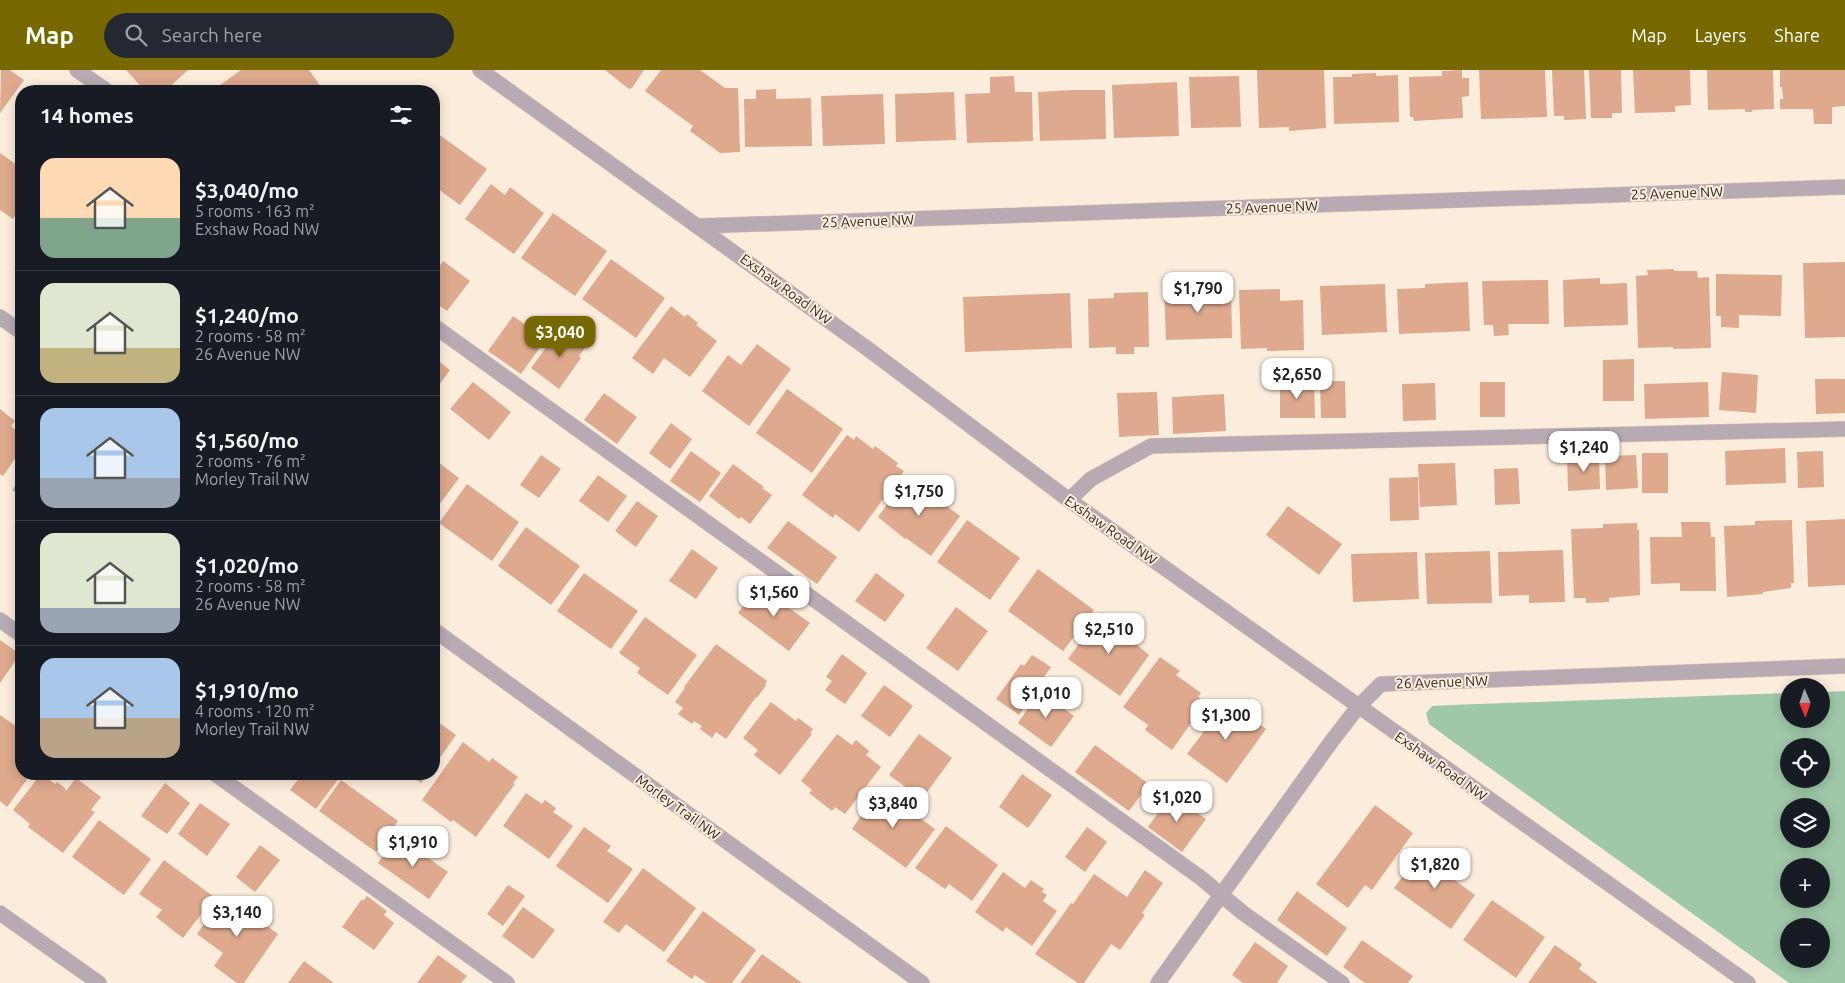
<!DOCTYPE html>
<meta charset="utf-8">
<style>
body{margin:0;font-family:Ubuntu,sans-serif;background:#242831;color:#f1f3f6;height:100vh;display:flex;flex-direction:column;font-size:19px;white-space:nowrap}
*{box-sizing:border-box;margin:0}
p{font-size:16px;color:#9ea1a6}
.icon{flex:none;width:28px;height:28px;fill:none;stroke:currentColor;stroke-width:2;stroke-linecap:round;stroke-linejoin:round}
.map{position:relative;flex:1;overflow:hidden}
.panel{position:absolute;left:15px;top:15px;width:425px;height:695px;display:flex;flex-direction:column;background:#171b24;border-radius:20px;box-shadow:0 2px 12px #0003}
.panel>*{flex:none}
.needle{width:32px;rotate:178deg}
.controls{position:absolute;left:1780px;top:608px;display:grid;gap:10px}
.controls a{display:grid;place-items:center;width:50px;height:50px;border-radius:50%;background:#171b24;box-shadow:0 2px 12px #0003;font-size:25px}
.price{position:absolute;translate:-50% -42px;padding:0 11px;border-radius:10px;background:#fff;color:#222;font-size:16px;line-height:32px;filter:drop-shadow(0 1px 2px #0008)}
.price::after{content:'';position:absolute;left:50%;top:30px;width:15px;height:11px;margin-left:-8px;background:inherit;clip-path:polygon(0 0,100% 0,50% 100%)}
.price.current{background:#776900;color:#fff}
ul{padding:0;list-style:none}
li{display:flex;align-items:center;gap:15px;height:125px;padding:0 25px}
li+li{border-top:1px solid #363941}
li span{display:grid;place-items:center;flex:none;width:140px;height:100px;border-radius:15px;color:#555}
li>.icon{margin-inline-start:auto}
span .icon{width:60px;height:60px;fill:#fffc;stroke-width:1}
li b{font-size:21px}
h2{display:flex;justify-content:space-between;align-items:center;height:60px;padding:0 25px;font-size:21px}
header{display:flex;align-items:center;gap:30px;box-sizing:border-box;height:70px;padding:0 25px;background:#776900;color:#fff}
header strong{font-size:24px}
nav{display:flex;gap:28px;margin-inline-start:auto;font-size:18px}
.search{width:350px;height:45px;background:#242831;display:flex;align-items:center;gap:12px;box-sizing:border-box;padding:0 18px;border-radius:28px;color:#9ea1a6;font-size:19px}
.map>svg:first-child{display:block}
.park{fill:#9ec8a7;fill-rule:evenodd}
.building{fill:#dea98d}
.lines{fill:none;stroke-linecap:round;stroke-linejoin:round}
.service-casing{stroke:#d8c9ba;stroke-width:16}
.minor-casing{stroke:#d8c9ba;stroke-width:16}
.tertiary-casing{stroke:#d8c9ba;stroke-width:16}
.service{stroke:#b8aab2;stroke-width:15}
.minor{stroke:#b8aab2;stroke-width:15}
.tertiary{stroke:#b8aab2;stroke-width:15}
.labels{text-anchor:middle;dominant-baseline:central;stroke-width:4;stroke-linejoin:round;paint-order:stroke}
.street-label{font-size:14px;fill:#32291f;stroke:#fcecdc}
</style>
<header>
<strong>Map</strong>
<div class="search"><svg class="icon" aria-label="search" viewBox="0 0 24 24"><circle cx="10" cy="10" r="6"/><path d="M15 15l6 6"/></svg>Search here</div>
<nav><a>Map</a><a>Layers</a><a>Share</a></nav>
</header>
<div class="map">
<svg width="1845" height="913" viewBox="0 0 1845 913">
<rect width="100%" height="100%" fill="#fcecdc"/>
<path class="park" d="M1845,621V913H1789L1448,668L1429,654L1426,643L1432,636L1451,635L1789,623V649H1821V622ZM1789,676H1821V709H1789ZM1789,736H1821V769H1789ZM1789,796H1821V829H1789ZM1789,856H1821V889H1789Z"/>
<path class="building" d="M1,0H10L24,10L0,43Z
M126,0H188L165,21H145Z
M241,0H309L324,21H218L216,18Z
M605,0H644L632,18L629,19Z
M661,0H700L725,18H738L740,82L720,83L690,61L693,56L645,21Z
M1257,0H1324L1326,58L1289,61V57L1259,58Z
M1462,0V8H1469V26L1462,27L1463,48L1414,51L1413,47H1410L1409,7L1442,6V1Z
M1479,0H1545L1547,47L1481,49Z
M1552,0H1584L1586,49L1564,50V46H1554Z
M1589,0H1621L1622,43H1612V48H1591Z
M1633,0H1690L1691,35L1675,36V42L1635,43Z
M1707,0H1773L1774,39L1752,40V42H1745V39L1708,40Z
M1780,0H1845V36L1832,37V54H1814L1813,39H1780V29H1783L1782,17H1780Z
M1376,3V6L1398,5L1399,52L1334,54L1333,7H1352V4Z
M1014,6L1015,22H1032L1033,71L967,73L965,24L990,23V7Z
M1239,6L1241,57L1191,58L1189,7Z
M1177,12L1179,66L1114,68L1112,15Z
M776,19V29L811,28L812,76L745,77L744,29H756V20Z
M1072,20H1105L1106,69L1040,71L1038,22Z
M954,22L956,70L896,72L895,24Z
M883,24L885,74L823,76L821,26Z
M434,61L487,99L460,135L434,116Z
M0,83L21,98V137L13,149L0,140Z
M491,114L505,125L510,117L544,143L514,184L465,149Z
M553,143L607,181L575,226L521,188Z
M611,189L665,228L636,268L582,229Z
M443,191L470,211L447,241L434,232V204Z
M1845,192V267L1805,268L1803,193Z
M1674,199V201H1697L1698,208L1709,207L1711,278L1673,279V277L1638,278L1636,206L1648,205L1647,200Z
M1716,204L1782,205L1781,246L1739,245V258L1721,257V246H1716Z
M1600,208V214L1627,213L1628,255L1564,257L1563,210Z
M1548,210L1549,254H1508L1509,265L1494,266L1493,255H1484L1482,211Z
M1468,212L1470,261L1399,264L1397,219L1425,218V214Z
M1385,214L1387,262L1322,265L1320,216Z
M1231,218L1232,268L1166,270L1164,220Z
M1280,219V231L1303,230L1304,280L1267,281V278L1241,279L1239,220Z
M1148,222L1149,277H1134V284H1116V277L1089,278L1088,229L1114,228V223Z
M1070,223L1072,278L965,282L963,227Z
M671,236L685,247L687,244L698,253L696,255L717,271L690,307L664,288L653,304L632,288Z
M513,246L546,269L521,304L488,281Z
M564,257L587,275L579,286L581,288L559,319L531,298L553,268L555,269Z
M757,274L791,299L749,356L702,321L728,285L741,295Z
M434,287L450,300L434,322Z
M1634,289V331H1603V290Z
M1722,302L1758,305L1756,343L1719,340Z
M1815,309H1845V343L1816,344Z
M1320,311H1345L1346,348H1321Z
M473,312L511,342L489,370L450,339Z
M1314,312L1315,348H1280V313Z
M1480,312H1505V347H1480Z
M1708,312L1709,347L1645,349L1644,314Z
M1435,313L1436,350L1403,351L1402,314Z
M787,319L843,359L812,403L756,363Z
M1157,322L1159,365L1119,367L1117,323Z
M604,323L637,347L617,374L584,350Z
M1224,324L1226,361L1173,364L1172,327Z
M0,339L15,351L11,356L21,364V380L3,406L0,404Z
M671,353L692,369L670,399L649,383Z
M847,365L854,370L856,366L873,379L875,376L898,393L896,396L904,401L859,462L835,444L833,448L802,425Z
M1785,378L1786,413L1726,415L1725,381Z
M691,381L721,403L700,432L670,411Z
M1823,381L1824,417L1798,418L1797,382Z
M1642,383H1668V423H1642Z
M541,385L561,399L539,428L520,415Z
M1636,385L1638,418L1606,420L1605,386Z
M1599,386L1600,419L1568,421L1567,388Z
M434,389L459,408L434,442Z
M1455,393L1457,435L1420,437L1418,394Z
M733,394L764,417L762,418L772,425L750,454L741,447L739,449L709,426Z
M1518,398L1520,434L1495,435L1494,399Z
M598,405L627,426L608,452L579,431Z
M21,407V426L12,420Z
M907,407L960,446L931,486L906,468L905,469L878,447Z
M1418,407L1419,450L1390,451L1389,408Z
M467,414L519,452L492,491L439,453Z
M637,431L658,446L636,477L615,461Z
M1288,436L1342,474L1319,505L1266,465Z
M1845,449V515L1808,517L1806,451Z
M967,450L1020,488L990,530L937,492Z
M1792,450L1794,513H1791V518L1763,522V524L1727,527L1724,456L1755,455V451Z
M788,451L837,487L817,514L767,478Z
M1681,452H1710L1711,467H1715L1716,521H1680V513L1651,514L1650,467H1682Z
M1637,453V460H1639L1640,525L1609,528V532L1586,533V528H1574L1571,459L1603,458V454Z
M526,457L580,496L551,535L498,496Z
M692,479L718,498L696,529L669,511Z
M1563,480L1565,532L1529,533V525L1499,526L1498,482Z
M1490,481L1492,533L1427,534L1425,483Z
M1417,482L1419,529L1353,532L1351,484Z
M1038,499L1094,540L1063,581L1008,541Z
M584,503L638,541L611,579L557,541Z
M876,503L905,525L885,552L855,531Z
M758,516L810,553L789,581L738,543Z
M956,537L988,561L958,601L926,578Z
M1102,542L1130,562L1126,569L1129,571L1130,569L1149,585L1120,626L1068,589Z
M645,547L697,585L668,625L637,603L640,598L619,583Z
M0,570L20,584L0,613Z
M716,574L767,611L765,614L766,615L757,628L756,627L726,669L716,662L712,668L700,659L702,656L694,651L692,654L678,644L683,638L675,632L685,618L684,617Z
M842,584L867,603L845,634L825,620L832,611L826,607Z
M1032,585L1051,597L1042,610L1043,611L1019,645L996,629L1021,594L1024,596Z
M1160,587L1180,601L1176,605L1201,623L1198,627L1206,632L1172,680L1145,660L1148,655L1123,637Z
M884,615L913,636L890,667L861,646Z
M1040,621L1074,646L1051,677L1018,653Z
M1227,631L1266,659L1227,713L1187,684L1205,660L1202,659L1216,641L1218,643Z
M771,632L796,651L798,648L813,659L810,663L812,664L780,705L754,685L758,680L743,668Z
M0,645L20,659L21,658V704H31L7,737L0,731Z
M434,649L456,665L434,696Z
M837,664L852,675L856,670L869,681L866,685L881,697L845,744L835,737L832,741L809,723L812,720L801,711Z
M919,664L952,688L922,729L889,705Z
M463,672L489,692L492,688L518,707L513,713L515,714L476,767L453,750L451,752L422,730Z
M1095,675L1149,714L1129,741L1075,702Z
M41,704L55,714L57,712L65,718L66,721L76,708L101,727L91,740L95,742L63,783L28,757L30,754L13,740Z
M302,704H342L316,739L290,720Z
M408,704H428L421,713Z
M1022,704L1052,725L1028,758L999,737Z
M341,710L398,751L376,782L319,741Z
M165,713L190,733L167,764L141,746Z
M880,719L935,759L906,798L852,759Z
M526,723L542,734L545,730L556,738L553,742L573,756L549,789L503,756Z
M1171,725L1206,749L1182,782L1148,757Z
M200,733L230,754L207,786L178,764Z
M1375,735L1413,763L1372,820L1365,815L1348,838L1316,814Z
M99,750L151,789L124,825L72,787Z
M946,756L998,795L972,831L949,814L945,819L915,798Z
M584,757L611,776L607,781L633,799L608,833L556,796Z
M1087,757L1107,772L1085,802L1065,787Z
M397,766L448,802L429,829L378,793Z
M260,775L280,790L255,822L236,807Z
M1423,779L1449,799L1445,803L1475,825L1451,859L1394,818Z
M164,790L214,827L183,868L156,847L162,840L139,824Z
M643,798L696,838L664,882L626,854L619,863L603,852Z
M1145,800L1163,813L1142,843L1145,845L1120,880L1111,874L1084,913H1078L1035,884L1071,833L1073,834L1094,804L1127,827Z
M1003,802L1025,818L1031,810L1044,819L1042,822L1047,825L1043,831L1057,841L1032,876L1006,857L1003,862L975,842Z
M508,815L525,826L503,856L487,844Z
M1297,821L1347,858L1327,886L1277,850Z
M224,826L237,834L240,830L260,844L257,849L278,864L244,913H237L214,896L223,883L197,864Z
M367,826L387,841L384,845L394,853L374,880L342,857L362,829L363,831Z
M1492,830L1545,867L1516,908L1463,870Z
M523,837L555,860L533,889L502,866Z
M703,841L756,880L732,913H707L695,905L692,909L666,891Z
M1362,870L1413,906L1408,913H1365L1343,897Z
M1255,872L1288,896L1277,913H1243L1232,905Z
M1555,875L1582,894L1579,899L1598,913H1528Z
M762,884L802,913H740Z
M438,885L467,906L461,913H417Z
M304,891L334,913H288Z"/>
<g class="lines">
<g class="service-casing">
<path id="service" d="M77,0L107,21
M434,256L1201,808L1243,843L1342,913
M1069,430L1091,409L1151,376L1845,359
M0,550L21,565
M215,704L507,913"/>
</g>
<g class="minor-casing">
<path id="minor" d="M480,0L868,279L1069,430L1748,913
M700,156L1845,117
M0,843L99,913
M1158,913L1331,672L1358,637L1381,614L1845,596"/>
</g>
<g class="tertiary-casing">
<path id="tertiary" d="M0,247L21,262
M434,560L922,913"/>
</g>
<use href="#service" class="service"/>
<use href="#minor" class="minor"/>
<use href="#tertiary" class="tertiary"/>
</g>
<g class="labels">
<g class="street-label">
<text transform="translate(1677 123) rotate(-2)">25 Avenue NW</text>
<text transform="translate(1272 137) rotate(-2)">25 Avenue NW</text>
<text transform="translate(868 151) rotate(-2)">25 Avenue NW</text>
<text transform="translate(786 219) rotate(36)">Exshaw Road NW</text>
<text transform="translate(1111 460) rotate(35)">Exshaw Road NW</text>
<text transform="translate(1442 612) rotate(-2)">26 Avenue NW</text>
<text transform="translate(1441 696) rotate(35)">Exshaw Road NW</text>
<text transform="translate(678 737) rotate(36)">Morley Trail NW</text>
</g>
</g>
</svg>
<div class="controls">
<a><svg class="needle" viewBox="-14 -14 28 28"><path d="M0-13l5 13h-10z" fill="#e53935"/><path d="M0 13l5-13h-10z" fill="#9ea1a6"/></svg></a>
<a><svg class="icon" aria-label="locate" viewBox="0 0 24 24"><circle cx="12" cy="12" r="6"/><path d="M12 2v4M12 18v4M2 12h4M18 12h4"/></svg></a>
<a><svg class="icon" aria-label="layers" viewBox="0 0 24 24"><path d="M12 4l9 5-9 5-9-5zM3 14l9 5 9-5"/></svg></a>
<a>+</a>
<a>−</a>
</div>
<b class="price" style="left:1198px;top:244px">$1,790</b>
<b class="price current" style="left:560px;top:288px">$3,040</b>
<b class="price" style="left:1297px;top:330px">$2,650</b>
<b class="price" style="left:1584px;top:403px">$1,240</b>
<b class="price" style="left:919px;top:447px">$1,750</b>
<b class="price" style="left:774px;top:548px">$1,560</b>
<b class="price" style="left:1109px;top:585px">$2,510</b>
<b class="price" style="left:1046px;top:649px">$1,010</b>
<b class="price" style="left:1226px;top:671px">$1,300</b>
<b class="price" style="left:1177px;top:753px">$1,020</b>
<b class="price" style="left:893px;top:759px">$3,840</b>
<b class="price" style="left:413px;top:798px">$1,910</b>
<b class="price" style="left:1435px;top:820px">$1,820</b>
<b class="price" style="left:237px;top:868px">$3,140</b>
<section class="panel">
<h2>14 homes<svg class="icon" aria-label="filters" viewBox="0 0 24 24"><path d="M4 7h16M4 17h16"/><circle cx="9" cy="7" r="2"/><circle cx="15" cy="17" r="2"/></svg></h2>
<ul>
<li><span style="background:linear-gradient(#ffd9b3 60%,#7fa58c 0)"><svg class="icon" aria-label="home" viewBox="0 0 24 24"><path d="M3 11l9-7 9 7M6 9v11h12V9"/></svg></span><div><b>$3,040/mo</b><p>5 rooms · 163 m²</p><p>Exshaw Road NW</p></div></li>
<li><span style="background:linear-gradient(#dfe7d0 65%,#c2b280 0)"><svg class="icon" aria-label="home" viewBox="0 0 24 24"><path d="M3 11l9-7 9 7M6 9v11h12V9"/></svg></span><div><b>$1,240/mo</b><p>2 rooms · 58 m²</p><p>26 Avenue NW</p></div></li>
<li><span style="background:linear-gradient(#a9c7e8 70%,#9aa5b1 0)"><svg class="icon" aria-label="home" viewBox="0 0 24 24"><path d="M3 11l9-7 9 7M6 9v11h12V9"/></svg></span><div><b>$1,560/mo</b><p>2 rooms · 76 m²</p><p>Morley Trail NW</p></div></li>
<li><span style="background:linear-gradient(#dfe7d0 75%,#9aa5b1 0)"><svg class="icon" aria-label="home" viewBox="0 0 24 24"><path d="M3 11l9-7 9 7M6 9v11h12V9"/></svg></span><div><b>$1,020/mo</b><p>2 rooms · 58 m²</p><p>26 Avenue NW</p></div></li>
<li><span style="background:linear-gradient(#a9c7e8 60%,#b9a48a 0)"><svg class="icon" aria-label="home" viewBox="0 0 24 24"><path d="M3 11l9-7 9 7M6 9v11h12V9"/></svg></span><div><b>$1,910/mo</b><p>4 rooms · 120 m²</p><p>Morley Trail NW</p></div></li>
</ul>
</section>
</div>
